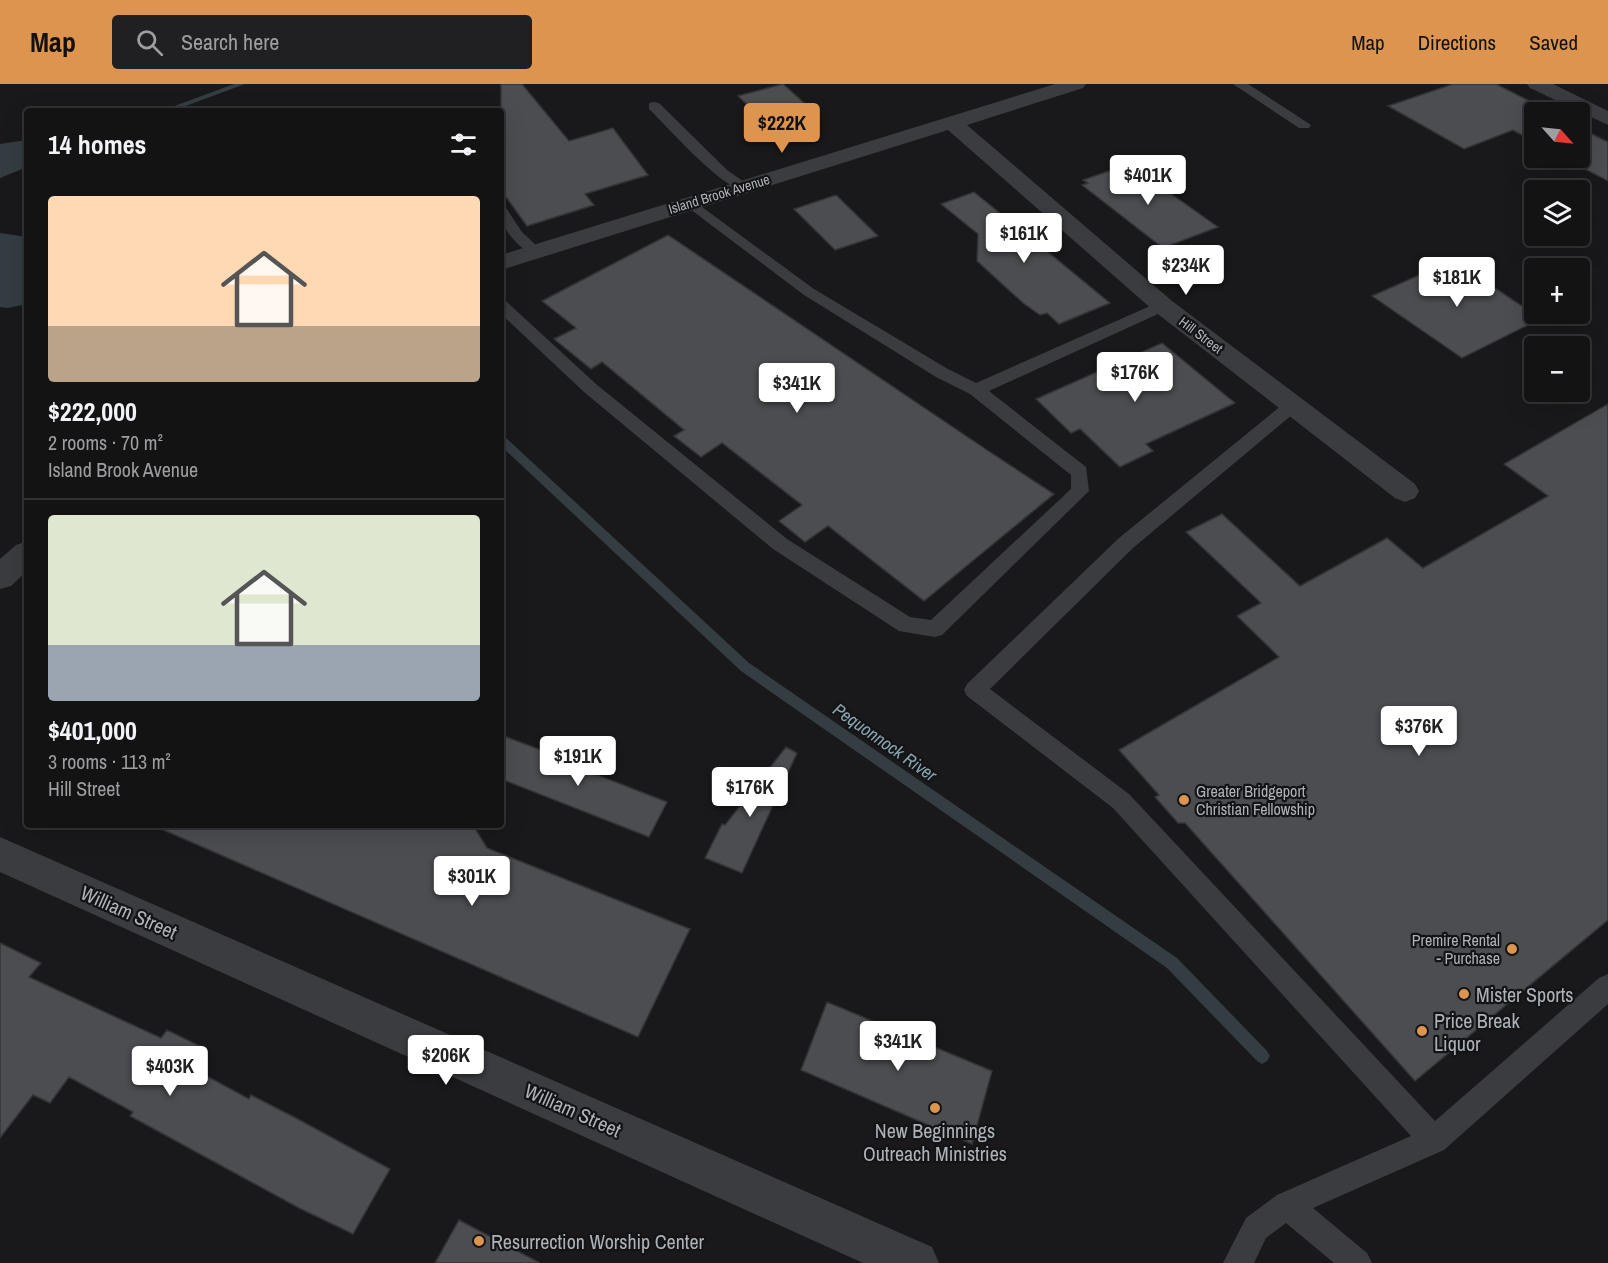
<!DOCTYPE html>
<meta charset="utf-8">
<style>
body{margin:0;font-family:"Archivo Narrow",sans-serif;background:#202022;color:#f1f3f6;height:100vh;display:flex;flex-direction:column;font-size:22px;white-space:nowrap}
*{box-sizing:border-box;margin:0}
p{font-size:20px;color:#9d9ea0}
.icon{flex:none;width:33px;height:33px;fill:none;stroke:currentColor;stroke-width:2;stroke-linecap:round;stroke-linejoin:round}
.map{position:relative;flex:1;overflow:hidden}
.drawer{position:absolute;left:24px;top:24px;width:480px;height:720px;display:flex;flex-direction:column;background:#131314;border-radius:6px;box-shadow:0 6px 24px #0002,0 0 0 2px #323234}
.drawer>*{flex:none}
.needle{width:39px;rotate:117deg}
.fabs{position:absolute;left:1524px;top:18px;display:grid;gap:12px}
.fabs a{display:grid;place-items:center;width:66px;height:66px;border-radius:6px;background:#131314;box-shadow:0 6px 24px #0002,0 0 0 2px #323234;font-size:30px}
.price{position:absolute;translate:-50% -51px;padding:0 14px;border-radius:6px;background:#fff;color:#222;font-size:20px;line-height:39px;filter:drop-shadow(0 2px 3px #0008)}
.price::after{content:'';position:absolute;left:50%;top:36px;width:18px;height:14px;margin-left:-9px;background:inherit;clip-path:polygon(0 0,100% 0,50% 100%)}
.price.on{background:#dd944e;color:#111}
ul{padding:0;list-style:none}
li{display:grid;align-content:center;gap:12px;height:318px;padding:0 24px}
li+li{border-top:2px solid #323234}
li span{display:grid;place-items:center;height:186px;border-radius:6px;color:#555}
li>.icon{margin-inline-start:auto}
span .icon{width:108px;height:108px;fill:#fffc;stroke-width:1}
li b{font-size:26px}
h2{display:flex;justify-content:space-between;align-items:center;height:72px;padding:0 24px;font-size:26px}
header{display:flex;align-items:center;gap:36px;box-sizing:border-box;height:84px;padding:0 30px;background:#dd944e;color:#111}
header strong{font-size:28px}
nav{display:flex;gap:33px;margin-inline-start:auto;font-size:21px}
.search{width:420px;height:54px;background:#202022;display:flex;align-items:center;gap:15px;box-sizing:border-box;padding:0 21px;border-radius:6px;color:#9d9ea0;font-size:22px}
.map>svg:first-child{display:block}
.water{fill:#343e42}
.lines{fill:none;stroke-linecap:round;stroke-linejoin:round}
.stream{fill:#343e42;fill-rule:evenodd}
.building{fill:#4b4d50;stroke:#333436;stroke-width:1.5}
.lane{fill:#3a3c3f;fill-rule:evenodd}
.street{fill:#3a3c3f;fill-rule:evenodd}
.poi-dot{fill:#dd944e;stroke:#141416;stroke-width:2}
.labels{text-anchor:middle;dominant-baseline:central;stroke-width:4.5;stroke-linejoin:round;paint-order:stroke}
.far-street-label{font-size:14px;fill:#adb3b9;stroke:#141416}
.poi-label{font-size:16px;fill:#adb3b9;stroke:#141416;text-anchor:start}
.water-label{font-size:18px;font-style:italic;fill:#88a4af;stroke:#141416}
.near-street-label{font-size:20px;fill:#adb3b9;stroke:#141416}
.near-poi-label{font-size:20px;fill:#adb3b9;stroke:#141416;text-anchor:start}
</style>
<header>
<strong>Map</strong>
<div class="search"><svg class="icon" aria-label="search" viewBox="0 0 24 24"><circle cx="10" cy="10" r="6"/><path d="M15 15l6 6"/></svg>Search here</div>
<nav><a>Map</a><a>Directions</a><a>Saved</a></nav>
</header>
<div class="map">
<svg width="1608" height="1179" viewBox="0 0 1608 1179">
<rect width="100%" height="100%" fill="#19191b"/>
<path class="water" d="M27,56V83L0,94V60Z
M0,149L27,153V220L8,224L0,223Z"/>
<g class="lines">
<path class="stream" d="M234,0H245L172,27H161Z
M501,352L505,353L749,579L1177,874L1267,967L1270,972L1267,977L1262,980L1257,977L1167,884L741,587L501,362Z"/>
</g>
<path class="building" d="M501,0H522L569,57L613,44L648,91L585,110L594,121L527,142L501,106L505,103L501,97Z
M783,0L811,25L766,39L738,12Z
M1453,0H1496L1551,28H1534V58L1513,46L1464,65L1388,22Z
M1580,44L1608,58V97L1564,74H1580Z
M1129,80L1153,97L1218,143L1163,164L1082,101L1088,99L1083,96Z
M974,108L1048,168L1110,219L1059,240L1047,229L1040,231L1023,219L977,177L978,150L941,120Z
M836,111L878,152L835,166L794,125Z
M668,151L987,366L1054,410L924,517L828,442L805,458L779,437L802,421L722,359L701,373L674,352L684,346L602,278L591,285L554,255L576,244L542,217Z
M1453,176L1534,230L1544,233L1462,274L1372,212Z
M1162,259L1235,319L1146,360L1153,367L1120,383L1080,345L1071,349L1036,315Z
M1608,320V836L1415,997L1185,739H1178L1155,713L1159,711L1119,666L1279,573L1237,532L1261,519L1186,448L1222,430L1300,502L1387,454L1423,484L1548,412L1504,380Z
M501,651L584,682L582,685L667,718L649,753L501,695Z
M786,663L797,669L742,789L705,774L722,740L725,741Z
M152,741H473L487,764L690,845L638,953Z
M0,859L41,879L29,893L161,954L167,946L206,965L192,984L249,1015L251,1011L294,1033L390,1085L353,1150L299,1124L130,1032L133,1028L69,993L50,1019L33,1011L0,1054Z
M827,918L992,987L972,1060L801,986Z
M459,1136L540,1179H435Z"/>
<g class="lines">
<path class="lane" d="M1233,0H1248L1311,41L1309,44H1299Z
M654,18L659,19L727,86L747,100V106C727,111 666,41 649,25V19Z
M691,115L814,205L948,285L976,299L1157,219H1169L1171,222L1169,225L989,307L1086,383L1089,407L942,551L935,553L899,547L773,465L584,308L501,230V216L507,218L596,300L787,455L910,533L931,536L1071,405V391L970,310L936,293L804,211L686,122V116Z
M501,123L506,124L522,148L540,165L542,168L540,171H530C513,155 501,147 501,123Z
M1293,315L1299,317L1302,321L1299,325L1133,464L990,605L1129,710L1435,1037L1599,894L1608,890V920L1444,1066L1313,1124L1367,1169L1372,1179H1334L1286,1139L1266,1154L1254,1179H1223L1246,1134L1277,1111L1411,1052L1113,724L967,612L964,606L967,600L1119,454L1287,317Z"/>
<path class="street" d="M1055,0H1086L1083,4L967,41L1172,217L1415,400L1419,407L1415,414L1405,418L1395,414L1154,227L948,46L501,186V171Z
M1527,0H1553L1608,27V41L1530,4Z
M27,457V487L11,502L0,505V475L16,461Z
M0,753L932,1163L939,1179H863L0,788Z"/>
</g>
<g class="poi-dot">
<circle cx="1184" cy="716" r="6"/>
<circle cx="1512" cy="865" r="6"/>
<circle cx="1464" cy="910" r="6"/>
<circle cx="1422" cy="947" r="6"/>
<circle cx="935" cy="1024" r="6"/>
<circle cx="479" cy="1157" r="6"/>
</g>
<g class="labels">
<g class="far-street-label">
<text transform="translate(719 110) rotate(-17)">Island Brook Avenue</text>
<text transform="translate(1201 251) rotate(37)">Hill Street</text>
</g>
<g class="poi-label">
<text x="1196" y="707">Greater Bridgeport<tspan x="1196" dy="18">Christian Fellowship</tspan></text>
<text x="1500" y="856" text-anchor="end">Premire Rental<tspan x="1500" dy="18">- Purchase</tspan></text>
</g>
<g class="water-label">
<text transform="translate(885 658) rotate(35)">Pequonnock River</text>
</g>
<g class="near-street-label">
<text transform="translate(129 828) rotate(24)">William Street</text>
<text transform="translate(573 1026) rotate(24)">William Street</text>
</g>
<g class="near-poi-label">
<text x="1476" y="910">Mister Sports</text>
<text x="1434" y="936">Price Break<tspan x="1434" dy="23">Liquor</tspan></text>
<text x="935" y="1046" text-anchor="middle">New Beginnings<tspan x="935" dy="23">Outreach Ministries</tspan></text>
<text x="491" y="1157">Resurrection Worship Center</text>
</g>
</g>
</svg>
<div class="fabs">
<a><svg class="needle" viewBox="-14 -14 28 28"><path d="M0-13l5 13h-10z" fill="#e53935"/><path d="M0 13l5-13h-10z" fill="#9d9ea0"/></svg></a>
<a><svg class="icon" aria-label="layers" viewBox="0 0 24 24"><path d="M12 4l9 5-9 5-9-5zM3 14l9 5 9-5"/></svg></a>
<a>+</a>
<a>−</a>
</div>
<b class="price on" style="left:782px;top:70px">$222K</b>
<b class="price" style="left:1148px;top:122px">$401K</b>
<b class="price" style="left:1024px;top:180px">$161K</b>
<b class="price" style="left:1186px;top:212px">$234K</b>
<b class="price" style="left:1457px;top:224px">$181K</b>
<b class="price" style="left:1135px;top:319px">$176K</b>
<b class="price" style="left:797px;top:330px">$341K</b>
<b class="price" style="left:1419px;top:673px">$376K</b>
<b class="price" style="left:578px;top:703px">$191K</b>
<b class="price" style="left:750px;top:734px">$176K</b>
<b class="price" style="left:472px;top:823px">$301K</b>
<b class="price" style="left:898px;top:988px">$341K</b>
<b class="price" style="left:446px;top:1002px">$206K</b>
<b class="price" style="left:170px;top:1013px">$403K</b>
<section class="drawer">
<h2>14 homes<svg class="icon" aria-label="filters" viewBox="0 0 24 24"><path d="M4 7h16M4 17h16"/><circle cx="9" cy="7" r="2"/><circle cx="15" cy="17" r="2"/></svg></h2>
<ul>
<li><span style="background:linear-gradient(#ffd9b3 70%,#b9a48a 0)"><svg class="icon" aria-label="home" viewBox="0 0 24 24"><path d="M3 11l9-7 9 7M6 9v11h12V9"/></svg></span><div><b>$222,000</b><p>2 rooms · 70 m²</p><p>Island Brook Avenue</p></div></li>
<li><span style="background:linear-gradient(#dfe7d0 70%,#9aa5b1 0)"><svg class="icon" aria-label="home" viewBox="0 0 24 24"><path d="M3 11l9-7 9 7M6 9v11h12V9"/></svg></span><div><b>$401,000</b><p>3 rooms · 113 m²</p><p>Hill Street</p></div></li>
</ul>
</section>
</div>
